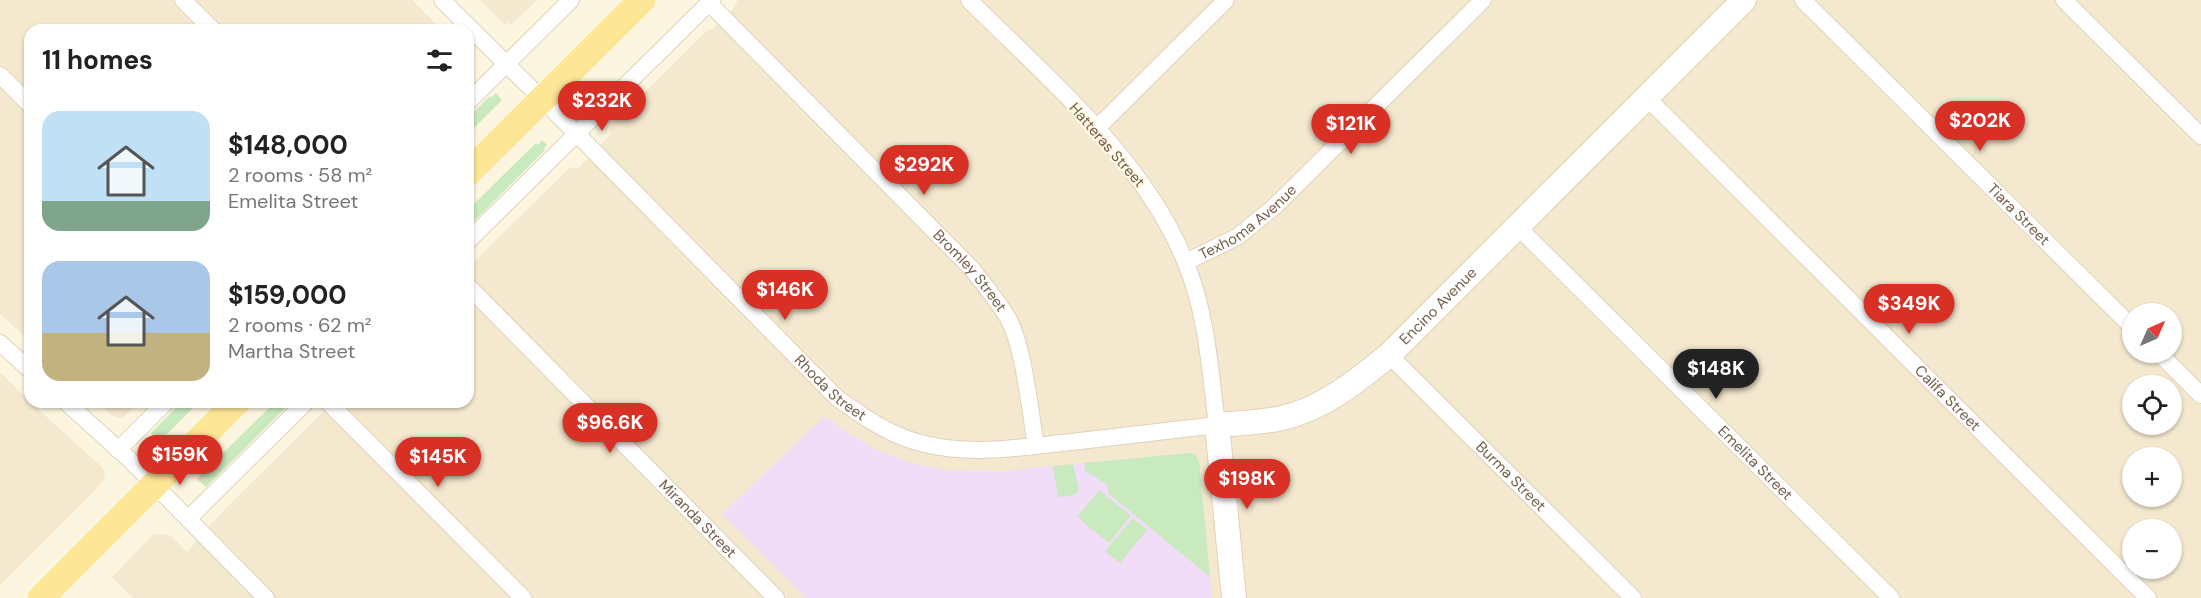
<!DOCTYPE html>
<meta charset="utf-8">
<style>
body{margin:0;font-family:"DM Sans",sans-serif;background:#f6f6f6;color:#222;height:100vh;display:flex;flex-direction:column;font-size:22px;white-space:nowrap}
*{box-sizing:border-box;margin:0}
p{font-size:20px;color:#767676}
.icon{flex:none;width:33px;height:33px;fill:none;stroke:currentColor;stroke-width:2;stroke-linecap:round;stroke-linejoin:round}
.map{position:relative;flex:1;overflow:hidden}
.panel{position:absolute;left:24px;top:24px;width:450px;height:384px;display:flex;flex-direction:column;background:#fff;border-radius:18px;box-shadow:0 2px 4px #0004}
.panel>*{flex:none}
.needle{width:39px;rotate:45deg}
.tools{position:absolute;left:2122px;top:303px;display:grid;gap:12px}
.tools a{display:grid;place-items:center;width:60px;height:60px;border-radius:50%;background:#fff;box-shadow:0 2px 4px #0004;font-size:30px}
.price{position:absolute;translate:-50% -51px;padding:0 14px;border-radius:21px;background:#d93025;color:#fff;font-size:20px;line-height:39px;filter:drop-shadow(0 2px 3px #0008)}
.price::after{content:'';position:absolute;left:50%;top:36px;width:18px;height:14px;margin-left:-9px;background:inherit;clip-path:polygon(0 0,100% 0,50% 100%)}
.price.active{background:#222;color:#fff}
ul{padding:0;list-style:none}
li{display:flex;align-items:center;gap:18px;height:150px;padding:0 18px}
li span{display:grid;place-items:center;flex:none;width:168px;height:120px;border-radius:18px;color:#555}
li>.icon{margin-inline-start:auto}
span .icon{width:72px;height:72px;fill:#fffc;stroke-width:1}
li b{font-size:26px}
h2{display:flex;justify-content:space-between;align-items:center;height:72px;padding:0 18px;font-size:26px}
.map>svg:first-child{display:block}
.residential{fill:#f4e8ce;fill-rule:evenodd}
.education{fill:#f2ddf8}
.green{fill:#c9e9be}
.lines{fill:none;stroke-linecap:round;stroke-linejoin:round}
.street-casing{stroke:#e0d2bc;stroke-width:18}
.secondary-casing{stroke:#e2d2b6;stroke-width:26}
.primary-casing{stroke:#fff;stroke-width:28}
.street{stroke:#fff;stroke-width:16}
.secondary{stroke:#fff;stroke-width:24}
.primary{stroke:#fde696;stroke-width:27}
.labels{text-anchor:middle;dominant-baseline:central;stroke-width:4.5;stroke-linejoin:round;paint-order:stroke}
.street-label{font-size:15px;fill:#735d47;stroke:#fff9e6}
</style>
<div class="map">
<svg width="2201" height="598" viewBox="0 0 2201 598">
<rect width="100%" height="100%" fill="#fcf5df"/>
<path class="residential" d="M0,0H412L442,30H30V341L0,314Z
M480,0H537L511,25L509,22L505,25Z
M738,0H2201V598H133L112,577L153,535L163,534L171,536L187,552L223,511L333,402H468V268L569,168H579L610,135V127L705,32L714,28L732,10ZM2133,314H2172V352H2133ZM2133,386H2172V424H2133ZM2133,458H2172V496H2133ZM2133,530H2172V568H2133Z
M0,372L30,402L103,468L105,476L102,483L0,585Z
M97,402H139L125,416L119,418L113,416Z"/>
<path class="education" d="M825,416L848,433L875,449L912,463L944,470L1000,471L1190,453L1195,455L1199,461L1212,598H806L722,514Z"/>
<path class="green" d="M496,93L502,100L468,134V118L490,96L491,98Z
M542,140L547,145L544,148L545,150L468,227V210L536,143L538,145Z
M182,402H199L159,442L151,433Z
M275,402H291L206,487L197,479Z
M1190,453L1195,455L1199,461L1210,577L1109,494L1107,485L1084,470L1085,463Z
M1073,464L1079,490L1075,495L1058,497L1053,466Z
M1099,490L1131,516L1109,543L1077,517Z
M1133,518L1147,530L1120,563L1105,551Z"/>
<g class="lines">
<g class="street-casing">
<g id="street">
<path d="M183,0L213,30"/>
<path id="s1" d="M442,0L576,133L836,397C863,417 892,437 925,444C973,456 1022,447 1071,442C1119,436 1168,431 1217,425C1210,370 1207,313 1185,261C1144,159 1045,76 969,0"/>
<path id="s2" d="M1803,0L2133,328"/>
<path d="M2064,0L2201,136"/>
<path id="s3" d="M709,3L972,269C984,285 998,301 1008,318C1024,347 1030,411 1036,446"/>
<path d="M0,75L30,105"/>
<path id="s4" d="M1646,97L2148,598"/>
<path d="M468,102L571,0"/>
<path d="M1097,128L1226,0"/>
<path id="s5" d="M1517,226L1891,598"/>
<path d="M468,241L712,0"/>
<path id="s6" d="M1186,262L1237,237L1274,207L1483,0"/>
<path id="s7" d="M468,286L776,598"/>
<path d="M0,343L30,370"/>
<path d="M2158,352L2201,395"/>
<path id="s8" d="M1389,355L1633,598"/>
<path d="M66,402L129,459L266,598"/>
<path d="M328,402L523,598"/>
<path d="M118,450L166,402"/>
<path d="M188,519L306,402"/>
</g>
</g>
<g class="secondary-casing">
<g id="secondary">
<path id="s9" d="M1234,598L1217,425C1238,423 1261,423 1282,418C1323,409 1357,381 1389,355L1744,0"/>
</g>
</g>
<g class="primary-casing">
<path id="primary" d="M468,173L642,0
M41,598L237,402"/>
</g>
<use href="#street" class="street"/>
<use href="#secondary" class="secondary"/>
<use href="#primary" class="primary"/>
</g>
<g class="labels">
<g class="street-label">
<text transform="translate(1107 145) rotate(49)">Hatteras Street</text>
<text stroke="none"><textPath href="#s2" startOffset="304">Tiara Street</textPath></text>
<text stroke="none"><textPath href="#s6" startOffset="74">Texhoma Avenue</textPath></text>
<text stroke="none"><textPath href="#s3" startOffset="374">Bromley Street</textPath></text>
<text stroke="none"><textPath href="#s9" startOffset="434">Encino Avenue</textPath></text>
<text stroke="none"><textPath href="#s1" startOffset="549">Rhoda Street</textPath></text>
<text stroke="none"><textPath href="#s4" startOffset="426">Califa Street</textPath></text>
<text stroke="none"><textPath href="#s5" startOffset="336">Emelita Street</textPath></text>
<text stroke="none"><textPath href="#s8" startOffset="172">Burma Street</textPath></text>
<text stroke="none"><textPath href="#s7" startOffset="327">Miranda Street</textPath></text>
</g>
</g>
</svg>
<div class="tools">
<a><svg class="needle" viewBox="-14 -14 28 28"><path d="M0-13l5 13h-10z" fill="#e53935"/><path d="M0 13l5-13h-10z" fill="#767676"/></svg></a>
<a><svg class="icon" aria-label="locate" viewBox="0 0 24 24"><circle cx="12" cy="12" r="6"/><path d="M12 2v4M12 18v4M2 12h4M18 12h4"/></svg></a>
<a>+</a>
<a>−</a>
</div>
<b class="price" style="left:602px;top:132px">$232K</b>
<b class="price" style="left:1980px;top:152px">$202K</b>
<b class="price" style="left:1351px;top:155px">$121K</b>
<b class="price" style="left:924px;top:196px">$292K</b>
<b class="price" style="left:785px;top:321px">$146K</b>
<b class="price" style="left:1909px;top:335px">$349K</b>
<b class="price active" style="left:1716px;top:400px">$148K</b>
<b class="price" style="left:610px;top:454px">$96.6K</b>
<b class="price" style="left:180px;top:486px">$159K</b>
<b class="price" style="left:438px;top:488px">$145K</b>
<b class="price" style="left:1247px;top:510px">$198K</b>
<section class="panel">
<h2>11 homes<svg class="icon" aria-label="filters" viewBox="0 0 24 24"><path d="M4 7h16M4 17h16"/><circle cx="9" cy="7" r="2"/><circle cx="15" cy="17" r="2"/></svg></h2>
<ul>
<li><span style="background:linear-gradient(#bfe0f5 75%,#7fa58c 0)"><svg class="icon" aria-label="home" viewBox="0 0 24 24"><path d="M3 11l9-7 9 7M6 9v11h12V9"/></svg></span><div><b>$148,000</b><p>2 rooms · 58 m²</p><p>Emelita Street</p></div></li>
<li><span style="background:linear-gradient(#a9c7e8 60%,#c2b280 0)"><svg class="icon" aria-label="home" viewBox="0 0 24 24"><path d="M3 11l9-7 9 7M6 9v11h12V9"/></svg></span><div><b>$159,000</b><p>2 rooms · 62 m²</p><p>Martha Street</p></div></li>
</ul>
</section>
</div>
